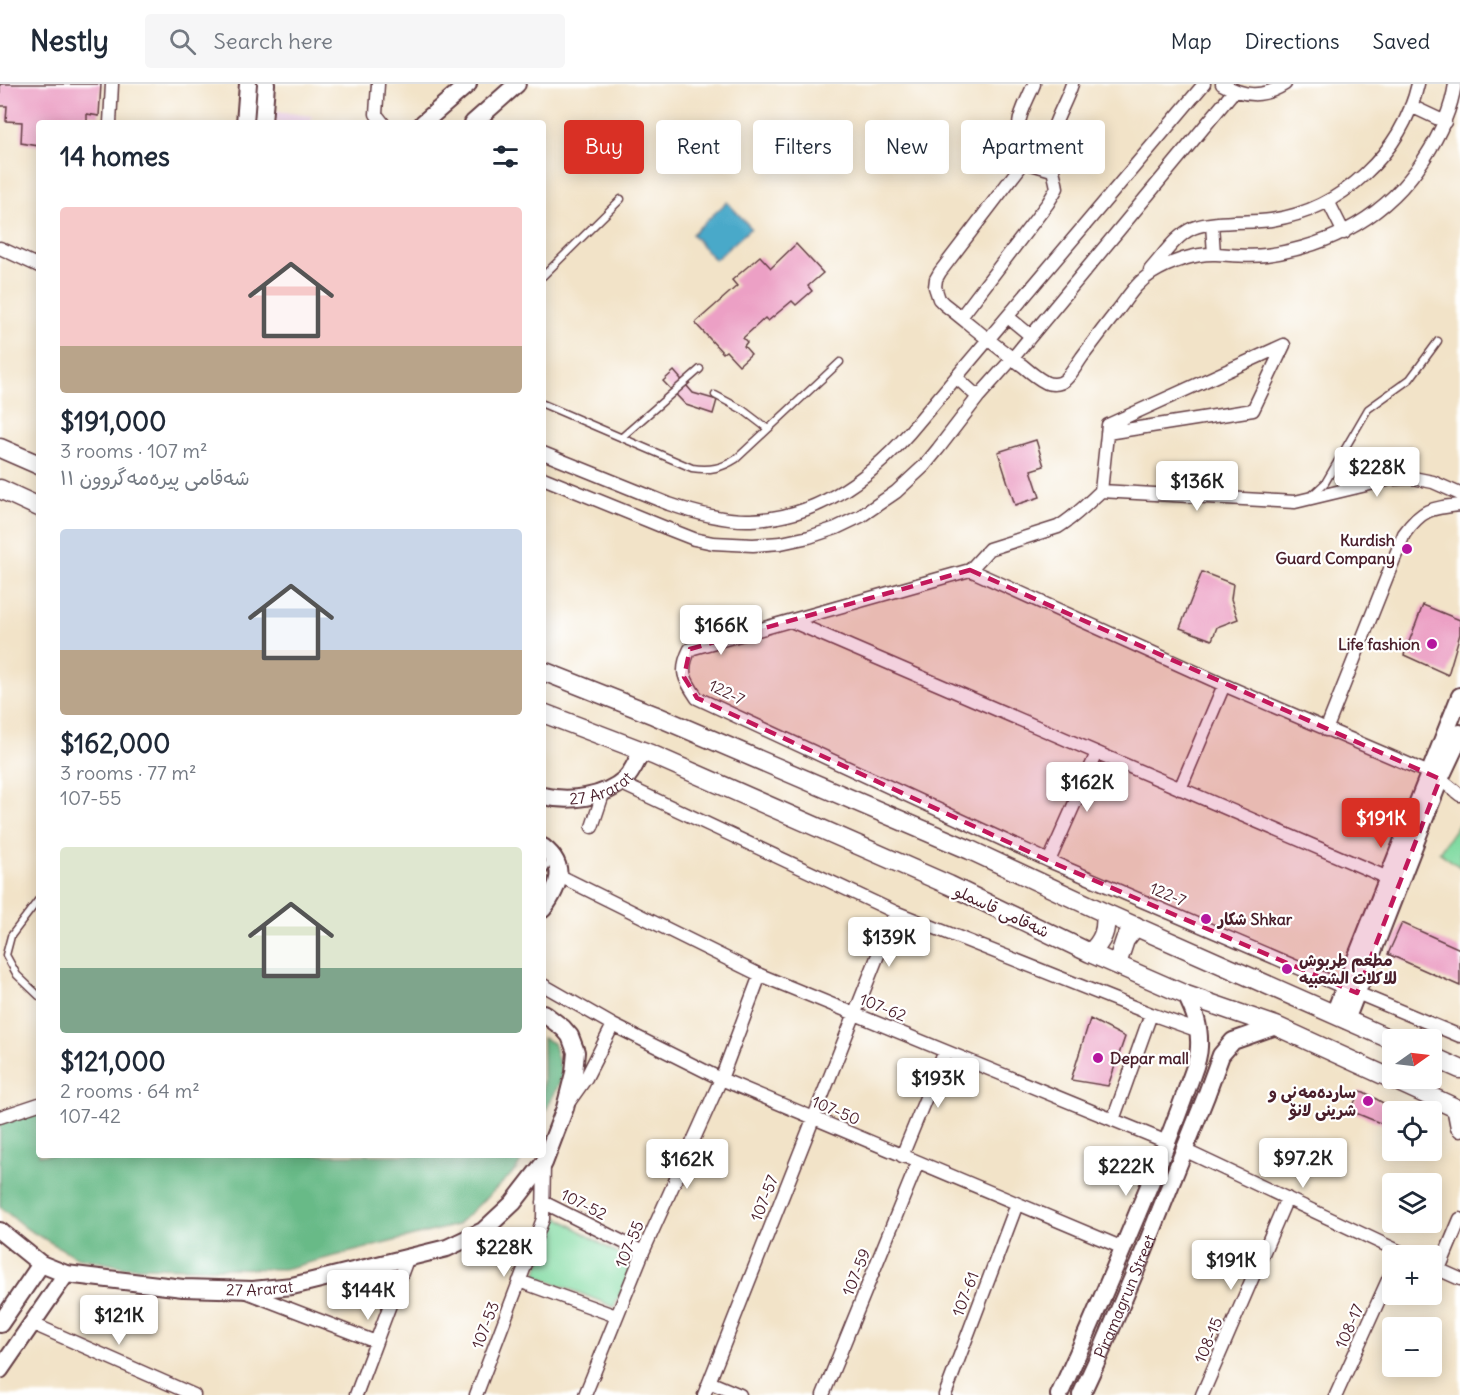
<!DOCTYPE html>
<meta charset="utf-8">
<style>
body{margin:0;font-family:Delius,"Playpen Sans Arabic",sans-serif;background:#f6f6f7;color:#1f2937;height:100vh;display:flex;flex-direction:column;font-size:22px;white-space:nowrap}
*{box-sizing:border-box;margin:0}
p{font-size:20px;color:#747a83}
.icon{flex:none;width:33px;height:33px;fill:none;stroke:currentColor;stroke-width:2;stroke-linecap:round;stroke-linejoin:round}
.map{position:relative;flex:1;overflow:hidden}
.panel{position:absolute;left:36px;top:36px;width:510px;height:1038px;display:flex;flex-direction:column;background:#fff;border-radius:6px;box-shadow:0 3px 15px #0003}
.panel>*{flex:none}
.guide{position:absolute;left:564px;top:36px;width:570px;height:54px;display:flex;gap:12px}
.needle{width:39px;rotate:76deg}
.tools{position:absolute;left:1382px;top:945px;display:grid;gap:12px}
.tools a{display:grid;place-items:center;width:60px;height:60px;border-radius:6px;background:#fff;box-shadow:0 3px 15px #0003;font-size:30px}
.price{position:absolute;translate:-50% -51px;padding:0 14px;border-radius:6px;background:#fff;color:#222;font-size:20px;line-height:39px;filter:drop-shadow(0 2px 3px #0008)}
.price::after{content:'';position:absolute;left:50%;top:36px;width:18px;height:14px;margin-left:-9px;background:inherit;clip-path:polygon(0 0,100% 0,50% 100%)}
.price.active{background:#d93025;color:#fff}
ul{padding:0;list-style:none}
li{display:grid;align-content:center;gap:12px;height:318px;padding:0 24px}
li span{display:grid;place-items:center;height:186px;border-radius:6px;color:#555}
li>.icon{margin-inline-start:auto}
span .icon{width:108px;height:108px;fill:#fffc;stroke-width:1}
li b{font-size:26px}
h2{display:flex;justify-content:space-between;align-items:center;height:72px;padding:0 24px;font-size:26px}
.pill{padding:0 21px;border-radius:6px;background:#fff;box-shadow:0 3px 15px #0003;font-size:21px;line-height:54px}
.pill.active{background:#d93025;color:#fff}
header{display:flex;align-items:center;gap:36px;box-sizing:border-box;height:84px;padding:0 30px;background:#fff;border-bottom:2px solid #e0e1e3}
header strong{font-size:28px}
nav{display:flex;gap:33px;margin-inline-start:auto;font-size:21px}
.search{width:420px;height:54px;background:#f6f6f7;display:flex;align-items:center;gap:15px;box-sizing:border-box;padding:0 21px;border-radius:6px;color:#747a83;font-size:22px}
.map>svg:first-child{display:block}
.built{fill:#eed0e7}
.green{fill:#80daa1;stroke:#657c66;stroke-width:1.5}
.forest{fill:#68ba87;stroke:#596c59;stroke-width:1.5}
.water{fill:#4aa9c9;stroke:#4a647a;stroke-width:1.5}
.building{fill:#eca0c5}
.lines{fill:none;stroke-linecap:round;stroke-linejoin:round}
.lane-casing{stroke:#633c43;stroke-width:9}
.street-casing{stroke:#633c43;stroke-width:15}
.secondary-casing{stroke:#633c43;stroke-width:20}
.primary-casing{stroke:#633c43;stroke-width:21}
.lane{stroke:#fff;stroke-width:6}
.street{stroke:#fff;stroke-width:12}
.secondary{stroke:#fff;stroke-width:16}
.primary{stroke:#fff;stroke-width:18}
.marked{fill:#c2185b;fill-opacity:0.2;stroke:#c2185b;stroke-width:4.5;stroke-dasharray:12 8;stroke-linejoin:round}
.poi-dot{fill:#b5179e;stroke:#fff;stroke-width:2}
.labels{text-anchor:middle;dominant-baseline:central;stroke-width:4.5;stroke-linejoin:round;paint-order:stroke}
.poi-label{font-size:16px;font-weight:bold;fill:#4a1f2b;stroke:#fff;text-anchor:end}
.street-label{font-size:16px;fill:#4a1f2b;stroke:#fff}
</style>
<header>
<strong>Nestly</strong>
<div class="search"><svg class="icon" aria-label="search" viewBox="0 0 24 24"><circle cx="10" cy="10" r="6"/><path d="M15 15l6 6"/></svg>Search here</div>
<nav><a>Map</a><a>Directions</a><a>Saved</a></nav>
</header>
<div class="map">
<svg width="1460" height="1311" viewBox="0 0 1460 1311">
<rect width="100%" height="100%" fill="#fff"/>
<filter id="ink" filterUnits="userSpaceOnUse"><feTurbulence type="fractalNoise" baseFrequency=".0167" numOctaves="2"/><feDisplacementMap in="SourceGraphic" scale="12" xChannelSelector="R" yChannelSelector="G"/><feConvolveMatrix kernelMatrix="1 2 1 2 8 2 1 2 1" color-interpolation-filters="sRGB"/></filter>
<filter id="wash" filterUnits="userSpaceOnUse"><feTurbulence type="fractalNoise" baseFrequency=".008" numOctaves="4" result="noise"/><feDisplacementMap in="SourceGraphic" scale="24" xChannelSelector="R" yChannelSelector="G"/><feGaussianBlur stdDeviation="1.35" result="paint"/><feColorMatrix in="noise" values="0 0 0 0 0 0 0 0 0 0 0 0 0 0 0 0 0 1.4 0 .05"/><feComposite in="paint" operator="in"/></filter>
<g filter="url(#wash)">
<rect width="100%" height="100%" fill="#f2e3c8"/>
<path class="built" d="M274,27L312,32L311,39H273Z"/>
<path class="green" d="M1460,738V783L1439,768Z
M558,1133L634,1180L614,1223L535,1191Z"/>
<path class="forest" d="M543,954L553,959L563,992L543,1032Z
M39,1026V1071H524L516,1086L457,1141L284,1185L125,1183L76,1173L27,1145L0,1123V1038Z"/>
<path class="water" d="M727,118L751,144L715,176L692,150Z"/>
<g id="blocks">
<path class="building" d="M0,0H101L99,32L87,30V39H39V62L21,59L22,38L6,37L7,22H0Z
M796,160L823,189L808,202L812,207L796,221L792,217L768,237L765,234L743,254L747,258L744,262L751,270L739,281L726,267L723,269L695,239L737,202L732,196L760,172L771,184Z
M674,287L693,309L717,316L713,330L686,321L663,297Z
M1036,356L1044,382L1031,386L1040,413L1015,421L998,368Z
M1202,488L1233,500L1231,515L1238,535L1217,543L1212,556L1180,544Z
M1423,521L1460,536V550L1448,591L1404,571Z
M1402,839L1460,865V902L1388,870Z
M1090,935L1125,953L1108,1002L1071,996Z
M1359,1007L1364,1008L1399,1028H1392V1044L1351,1027Z"/>
</g>
</g>
<g filter="url(#ink)">
<use href="#blocks" fill-opacity="0" stroke="#633c43" stroke-width="1.5"/>
<g class="lines">
<g class="lane-casing">
<path id="lane" d="M543,192L621,115
M715,311L743,326L768,345
M543,320L692,384C710,387 722,384 736,375L840,278
M622,353L700,285
M1312,411L1325,399L1368,325L1410,295L1438,257
M543,788L551,775
M39,815L11,852L6,871L17,891L39,912"/>
</g>
<g class="street-casing">
<path id="street" d="M378,0L376,30L383,39
M1034,0C1029,13 1020,27 1019,40C1019,53 1024,65 1024,78L940,188L936,195L935,203L939,215L944,220C971,241 996,263 1023,282C1030,288 1037,294 1045,298C1048,300 1050,300 1054,300C1058,300 1063,298 1066,295C1072,289 1077,280 1082,273C1094,257 1106,241 1118,226C1128,213 1137,198 1152,189C1170,178 1195,169 1216,170C1233,171 1249,173 1266,171C1332,162 1388,131 1424,75C1439,52 1451,28 1455,0
M1222,0C1244,13 1263,14 1285,0
M1411,22L1445,38
M110,39L112,0
M1024,78L1052,86
M1328,117L1344,149
M1212,140L1214,170
M0,164L39,182
M1150,186C1163,172 1175,152 1193,144C1212,136 1249,139 1271,136C1341,126 1402,69 1418,0
M961,233L1048,119L1057,104C1055,91 1050,80 1050,67C1049,43 1065,22 1072,0
M1008,233L1031,252
M957,294L978,313
M1107,349L1253,326L1284,261
M543,369L669,420C695,429 723,437 751,436C815,434 868,396 909,349L1204,0
M543,394L666,444L694,455L713,459L753,461L781,459L809,453L836,444L861,432L896,408L924,382L938,365L978,313L1012,275L1234,7
M1101,407L1295,418L1391,395L1413,394L1433,398L1460,410
M970,486L989,465L1058,443C1075,433 1087,420 1101,407L1108,341L1284,261
M791,537L1388,794
M1326,646L1404,450C1422,425 1431,424 1460,421
M620,699L895,828L1151,930L1199,947
M1180,705L1224,601
M1460,711L1440,695L1429,689L1224,601L970,486L690,565C679,587 684,595 697,614L1049,777L1357,909L1460,952
M592,743L604,707
M1049,777L1097,669
M560,792L760,891L1167,1058
M543,901L613,941L721,995L1123,1164
M569,1018L586,994L613,941
M1453,1023L1457,1044L1460,1047
M0,1033L39,1020
M1113,1036L1151,930
M1184,1066L1409,1172
M902,1072L945,967
M543,1118L643,1168
M1431,1182L1460,1195
M1439,1185L1460,1135
M519,1197L616,1232
M246,1208L376,1258
M33,1240L194,1311
M709,1298L740,1311
M356,1311L408,1173
M476,1311L543,1135L544,1079
M585,1311L643,1168L721,995L760,891
M704,1311L895,828
M823,1311L918,1078
M945,1311L1017,1120
M1202,1311L1287,1114
M1336,1311L1392,1187"/>
</g>
<g class="secondary-casing">
<g id="secondary">
<path d="M245,39L248,0"/>
<path d="M263,39L266,0"/>
<path d="M423,39L468,0"/>
<path d="M473,39L517,0"/>
<path id="s1" d="M543,712C569,718 604,714 625,695C632,689 637,676 642,667"/>
<path d="M543,763C568,782 559,803 543,825"/>
<path d="M1334,930L1460,612"/>
<path d="M1346,936L1440,695L1456,661L1460,649"/>
<path id="s2" d="M0,1147L41,1180L66,1190L183,1204L253,1206L292,1202L447,1164L483,1147L513,1119L544,1079L565,1024L574,989L576,968L570,952L563,944L543,929"/>
<path d="M0,1240L41,1180"/>
<path d="M0,1286L66,1190"/>
<path d="M1059,1311C1096,1232 1128,1151 1162,1071C1171,1048 1180,1025 1188,1002C1192,990 1199,976 1199,963C1200,942 1195,929 1186,911"/>
<path id="s3" d="M1081,1311L1104,1261L1144,1167L1206,1012L1221,971L1233,957L1276,942"/>
</g>
</g>
<g class="primary-casing">
<path id="primary" d="M0,364L39,381
M0,405L39,423
M543,587L654,631L970,766L1105,829L1392,956
M543,629L653,671L949,801L1090,869L1186,911L1276,942L1460,1026
M1090,869C1103,857 1107,846 1105,829
M1117,880L1125,856L1136,842
M1431,972L1460,985"/>
</g>
<use href="#lane" class="lane"/>
<use href="#street" class="street"/>
<use href="#secondary" class="secondary"/>
<use href="#primary" class="primary"/>
</g>
</g>
<path class="marked" d="M970,486L1440,695L1357,909L1049,777L697,614L684,593L690,565Z"/>
<g class="poi-dot">
<circle cx="1407" cy="465" r="6"/>
<circle cx="1432" cy="560" r="6"/>
<circle cx="1206" cy="835" r="6"/>
<circle cx="1287" cy="885" r="6"/>
<circle cx="1098" cy="974" r="6"/>
<circle cx="1368" cy="1017" r="6"/>
</g>
<g class="labels">
<g class="poi-label">
<text x="1395" y="456">Kurdish<tspan x="1395" dy="18">Guard Company</tspan></text>
<text x="1420" y="560">Life fashion</text>
<text x="1218" y="835" text-anchor="start">شکار Shkar</text>
<text x="1299" y="876" text-anchor="start">مطعم طربوش<tspan x="1299" dy="18">للاكلات الشعبيه</tspan></text>
<text x="1110" y="974" text-anchor="start">Depar mall</text>
<text x="1356" y="1008">ساردەمەنی و<tspan x="1356" dy="18">شرینی لانۆ</tspan></text>
</g>
<g class="street-label">
<text transform="translate(727 608) rotate(26)">122-7</text>
<text stroke="none"><textPath href="#s1" startOffset="60">27 Ararat</textPath></text>
<text transform="translate(1168 810) rotate(23)">122-7</text>
<text transform="translate(1002 827) rotate(25)">شەقامی قاسملو</text>
<text transform="translate(883 923) rotate(22)">107-62</text>
<text transform="translate(836 1026) rotate(23)">107-50</text>
<text transform="translate(764 1114) rotate(-68)">107-57</text>
<text transform="translate(584 1120) rotate(27)">107-52</text>
<text transform="translate(629 1160) rotate(-67)">107-55</text>
<text transform="translate(856 1188) rotate(-68)">107-59</text>
<text stroke="none"><textPath href="#s2" startOffset="274">27 Ararat</textPath></text>
<text transform="translate(965 1210) rotate(-69)">107-61</text>
<text stroke="none"><textPath href="#s3" startOffset="108">Piramagrun Street</textPath></text>
<text transform="translate(485 1241) rotate(-69)">107-53</text>
<text transform="translate(1349 1242) rotate(-66)">108-17</text>
<text transform="translate(1208 1256) rotate(-67)">108-15</text>
</g>
</g>
</svg>
<div class="tools">
<a><svg class="needle" viewBox="-14 -14 28 28"><path d="M0-13l5 13h-10z" fill="#e53935"/><path d="M0 13l5-13h-10z" fill="#747a83"/></svg></a>
<a><svg class="icon" aria-label="locate" viewBox="0 0 24 24"><circle cx="12" cy="12" r="6"/><path d="M12 2v4M12 18v4M2 12h4M18 12h4"/></svg></a>
<a><svg class="icon" aria-label="layers" viewBox="0 0 24 24"><path d="M12 4l9 5-9 5-9-5zM3 14l9 5 9-5"/></svg></a>
<a>+</a>
<a>−</a>
</div>
<b class="price" style="left:1377px;top:414px">$228K</b>
<b class="price" style="left:1197px;top:428px">$136K</b>
<b class="price" style="left:721px;top:572px">$166K</b>
<b class="price" style="left:1087px;top:729px">$162K</b>
<b class="price active" style="left:1381px;top:765px">$191K</b>
<b class="price" style="left:889px;top:884px">$139K</b>
<b class="price" style="left:938px;top:1025px">$193K</b>
<b class="price" style="left:1303px;top:1105px">$97.2K</b>
<b class="price" style="left:687px;top:1106px">$162K</b>
<b class="price" style="left:1126px;top:1113px">$222K</b>
<b class="price" style="left:504px;top:1194px">$228K</b>
<b class="price" style="left:1231px;top:1207px">$191K</b>
<b class="price" style="left:368px;top:1237px">$144K</b>
<b class="price" style="left:119px;top:1262px">$121K</b>
<div class="guide">
<a class="pill active">Buy</a>
<a class="pill">Rent</a>
<a class="pill">Filters</a>
<a class="pill">New</a>
<a class="pill">Apartment</a>
</div>
<section class="panel">
<h2>14 homes<svg class="icon" aria-label="filters" viewBox="0 0 24 24"><path d="M4 7h16M4 17h16"/><circle cx="9" cy="7" r="2"/><circle cx="15" cy="17" r="2"/></svg></h2>
<ul>
<li><span style="background:linear-gradient(#f6c9c9 75%,#b9a48a 0)"><svg class="icon" aria-label="home" viewBox="0 0 24 24"><path d="M3 11l9-7 9 7M6 9v11h12V9"/></svg></span><div><b>$191,000</b><p>3 rooms · 107 m²</p><p>شەقامی پیرەمەگروون ١١</p></div></li>
<li><span style="background:linear-gradient(#c9d6e8 65%,#b9a48a 0)"><svg class="icon" aria-label="home" viewBox="0 0 24 24"><path d="M3 11l9-7 9 7M6 9v11h12V9"/></svg></span><div><b>$162,000</b><p>3 rooms · 77 m²</p><p>107-55</p></div></li>
<li><span style="background:linear-gradient(#dfe7d0 65%,#7fa58c 0)"><svg class="icon" aria-label="home" viewBox="0 0 24 24"><path d="M3 11l9-7 9 7M6 9v11h12V9"/></svg></span><div><b>$121,000</b><p>2 rooms · 64 m²</p><p>107-42</p></div></li>
</ul>
</section>
</div>
